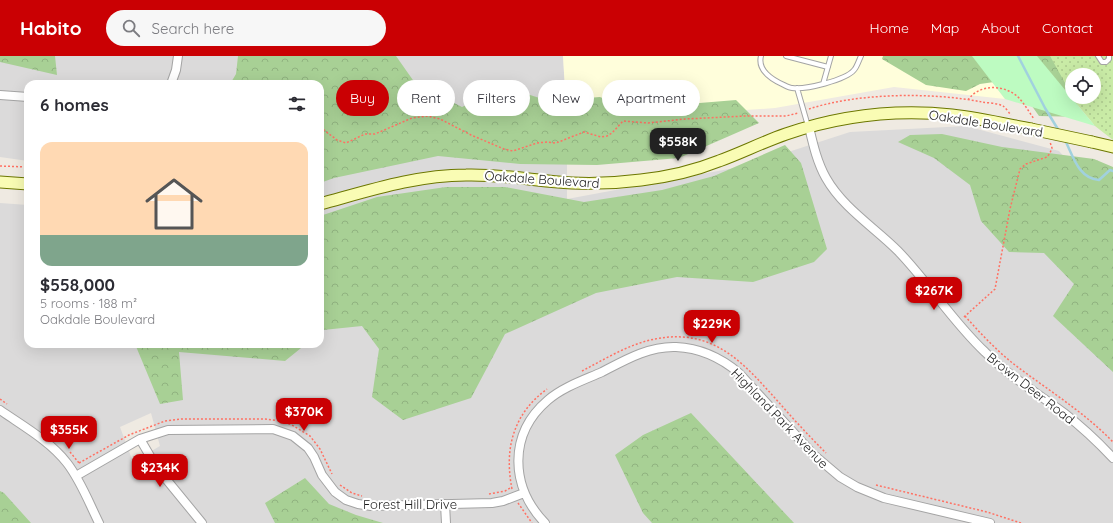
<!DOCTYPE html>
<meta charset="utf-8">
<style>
body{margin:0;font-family:Quicksand,sans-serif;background:#f7f7f7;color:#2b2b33;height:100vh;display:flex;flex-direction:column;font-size:15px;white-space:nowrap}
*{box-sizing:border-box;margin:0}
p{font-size:13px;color:#7c7c81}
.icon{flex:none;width:22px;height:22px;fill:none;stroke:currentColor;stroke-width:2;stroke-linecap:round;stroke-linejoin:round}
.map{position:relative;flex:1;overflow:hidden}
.sheet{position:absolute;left:24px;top:24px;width:300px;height:268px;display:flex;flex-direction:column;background:#fff;border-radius:12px;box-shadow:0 4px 16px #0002}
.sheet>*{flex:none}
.guide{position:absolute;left:336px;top:24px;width:380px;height:36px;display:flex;gap:8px}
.buttons{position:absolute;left:1065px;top:12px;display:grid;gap:8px}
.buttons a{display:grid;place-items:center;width:36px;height:36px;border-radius:50%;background:#fff;box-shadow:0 4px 16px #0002;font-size:20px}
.price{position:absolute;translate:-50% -34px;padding:0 9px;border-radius:8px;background:#ca0003;color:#fff;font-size:13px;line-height:26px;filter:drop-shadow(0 1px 2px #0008)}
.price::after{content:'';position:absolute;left:50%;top:24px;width:12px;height:9px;margin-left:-6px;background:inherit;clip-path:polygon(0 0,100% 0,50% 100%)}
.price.on{background:#222;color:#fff}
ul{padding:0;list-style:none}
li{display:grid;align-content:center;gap:8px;height:212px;padding:0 16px}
li span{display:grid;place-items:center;height:124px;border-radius:12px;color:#555}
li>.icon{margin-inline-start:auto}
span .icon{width:72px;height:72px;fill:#fffc;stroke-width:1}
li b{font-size:17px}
h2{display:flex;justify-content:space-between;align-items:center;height:48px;padding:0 16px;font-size:17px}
.tag{padding:0 14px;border-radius:18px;background:#fff;box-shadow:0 4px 16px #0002;font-size:14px;line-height:36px}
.tag.on{background:#ca0003;color:#fff}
header{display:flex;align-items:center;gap:24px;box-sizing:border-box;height:56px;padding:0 20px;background:#ca0003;color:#fff}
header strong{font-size:19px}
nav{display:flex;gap:22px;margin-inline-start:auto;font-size:14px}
.search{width:280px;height:36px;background:#f7f7f7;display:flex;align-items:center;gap:10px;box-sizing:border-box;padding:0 14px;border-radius:22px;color:#7c7c81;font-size:15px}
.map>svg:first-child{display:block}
.residential{fill:#dbdada;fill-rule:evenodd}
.education{fill:#fffedb}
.grass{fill:url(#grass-dots);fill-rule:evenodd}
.forest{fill:url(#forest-crowns)}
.park{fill:#bdfbc1}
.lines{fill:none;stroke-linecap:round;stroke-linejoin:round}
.stream{stroke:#a1d1de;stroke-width:2.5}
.service-casing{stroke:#a4a4a4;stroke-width:6}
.minor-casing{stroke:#a4a4a4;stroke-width:10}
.secondary-casing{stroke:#6c7701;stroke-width:13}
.path{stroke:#ff7163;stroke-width:1.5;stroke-dasharray:2 2;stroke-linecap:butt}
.service{stroke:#fff;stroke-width:4}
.minor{stroke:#fff;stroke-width:8}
.secondary{stroke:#f9fcb4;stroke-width:11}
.secondary-bridge-casing{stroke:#6c7701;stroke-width:13;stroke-linecap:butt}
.secondary-bridge{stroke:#f9fcb4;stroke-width:11}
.labels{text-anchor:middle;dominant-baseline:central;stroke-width:4;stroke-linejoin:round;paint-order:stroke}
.street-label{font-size:13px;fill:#1d1d1d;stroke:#fff}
</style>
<header>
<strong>Habito</strong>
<div class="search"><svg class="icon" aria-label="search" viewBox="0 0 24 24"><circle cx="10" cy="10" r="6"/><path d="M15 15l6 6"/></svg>Search here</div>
<nav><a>Home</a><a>Map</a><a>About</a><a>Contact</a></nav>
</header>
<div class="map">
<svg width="1113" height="467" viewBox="0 0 1113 467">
<defs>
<pattern id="grass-dots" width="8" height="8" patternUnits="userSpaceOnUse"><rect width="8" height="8" fill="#c9eba6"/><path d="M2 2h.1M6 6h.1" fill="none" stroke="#acc98e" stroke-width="1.8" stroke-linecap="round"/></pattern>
<pattern id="forest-crowns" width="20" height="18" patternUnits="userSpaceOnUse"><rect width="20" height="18" fill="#a8d095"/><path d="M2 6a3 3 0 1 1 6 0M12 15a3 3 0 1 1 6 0" fill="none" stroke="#90b280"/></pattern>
</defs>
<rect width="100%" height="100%" fill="#efeae2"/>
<path class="residential" d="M0,0H563L567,66V143L745,110L850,76L966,70L1059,95L1113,156V467H0V147L28,149V288H320V28H28V105L0,101ZM151,357L160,390L133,406L120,371Z"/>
<path class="education" d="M563,0H972L1005,43L894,31L775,52L567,66Z"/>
<path class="grass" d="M1037,0H1113V84L1095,70ZM1072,19H1094V41H1072Z"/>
<path class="forest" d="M0,0H55L57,19L0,6Z
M238,0H396L415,27L462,51L505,31L549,45L600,41L627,53L736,44L759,67L679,102L597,109L520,108L438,100L334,122L320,127V28H230L236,18Z
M883,0H1050L1084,61L1039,60L1017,29L1001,25L980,28L966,35L926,29L882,3Z
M942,78L1002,91L1094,103L1113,111V316L1053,260L1074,228L1044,197L1009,196L981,165L970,129L934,102L898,86L910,79Z
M785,89L801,107L827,193L814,206L753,226L677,221L596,237L505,278L471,342L403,364L372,341L379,293L362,270L323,274L320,277V160L377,141L446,131H505L584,146L662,134L714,120Z
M135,288H306L285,305L179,296L183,344L160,348Z
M691,357L794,467H652L643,457L615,399L643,379Z
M305,422L329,448L356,459L383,467H275L265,447Z
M0,435L4,437L31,467H0Z"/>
<path class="park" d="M972,0H1037L1095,70L1005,43Z"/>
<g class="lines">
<path class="stream" d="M1018,0L1045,52L1059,75
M1065,84C1073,100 1078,122 1099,124L1110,114L1113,115"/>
<g class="service-casing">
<path id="service" d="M761,0C757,15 773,24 784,29C786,30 790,32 792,32C805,34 846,24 854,14C857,11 859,4 861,0
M786,0L828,11
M1098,0L1102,6H1106L1109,3V0
M823,28L831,0
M797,32L808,70"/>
</g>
<g class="minor-casing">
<path id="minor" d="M171,28L176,14L178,0
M0,39L28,41
M809,71C813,88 817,106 826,122C843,152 874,171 898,195C929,227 952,265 985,296C1009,320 1037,337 1064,357C1082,371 1098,386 1113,402
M0,354C23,370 50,385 67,407C81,425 89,447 99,467
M140,383L157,412L202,467
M76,420L140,383L168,374L273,373L293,380L308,392L314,401L322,419L335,436L346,444L358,448L371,450L492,447L503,445L524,437
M445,448L446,467
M545,467C510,431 508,378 548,344C563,331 584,324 602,316C625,304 649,290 676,291C700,292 720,301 739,317L814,399L840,421L857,431L884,442L990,467"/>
</g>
<g class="secondary-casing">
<path id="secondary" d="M1092,86L1113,91
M0,126L28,128
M320,148C368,135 416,119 466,119C503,118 536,125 572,127C595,128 618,127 641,124C667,121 694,115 719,105C741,97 763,86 786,78C839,60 896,53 952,59C978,62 1005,68 1031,73"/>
</g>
<path class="path" d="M968,44C979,28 1004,28 1018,41C1024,47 1029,56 1034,63
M809,53C857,37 932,36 982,46C988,47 997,47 1003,50C1006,52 1009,57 1011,59
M320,71L337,84L346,87L365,78H375L412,62L427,60L440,63L471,79L504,93L513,95L537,87L547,86L556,87L584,76L601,81L607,80L612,77L623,65L648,67L685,63L746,60H786L798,57
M0,110L28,111
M965,260C980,277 997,295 1015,309C1048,334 1084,356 1113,386
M964,261L995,233L1010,153L1020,113L1026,108L1047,101L1050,97L1052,92L1050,86
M582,315C605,303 629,288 655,283C716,271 746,310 782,350C796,366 811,382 826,397
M0,343L7,348
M70,396L79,407
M79,407L129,379L165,365L181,363H265L281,365L292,369L310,380L320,393L332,418
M340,429L352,437L362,440
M876,429L987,456L1021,467
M512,433C504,393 513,358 547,333
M489,438L505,435L512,431
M518,447L532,467"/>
<use href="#service" class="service"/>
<use href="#minor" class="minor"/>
<use href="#secondary" class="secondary"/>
<g class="secondary-bridge-casing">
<path id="secondary-bridge" d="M1031,73L1092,86"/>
</g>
<use href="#secondary-bridge" class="secondary-bridge"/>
</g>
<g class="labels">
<g class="street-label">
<text transform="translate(986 67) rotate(9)">Oakdale Boulevard</text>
<text transform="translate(542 123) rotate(4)">Oakdale Boulevard</text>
<text transform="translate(1031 332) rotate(38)">Brown Deer Road</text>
<text transform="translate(780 362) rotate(46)">Highland Park Avenue</text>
<text x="410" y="448">Forest Hill Drive</text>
</g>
</g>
</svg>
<div class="buttons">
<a><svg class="icon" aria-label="locate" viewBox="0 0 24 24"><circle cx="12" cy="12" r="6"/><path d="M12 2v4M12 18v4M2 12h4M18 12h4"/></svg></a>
</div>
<b class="price on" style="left:678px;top:106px">$558K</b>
<b class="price" style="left:934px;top:255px">$267K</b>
<b class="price" style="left:712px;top:288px">$229K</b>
<b class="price" style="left:304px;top:376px">$370K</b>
<b class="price" style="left:69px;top:394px">$355K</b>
<b class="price" style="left:160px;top:432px">$234K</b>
<div class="guide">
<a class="tag on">Buy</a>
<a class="tag">Rent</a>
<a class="tag">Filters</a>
<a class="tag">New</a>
<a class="tag">Apartment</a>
</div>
<section class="sheet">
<h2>6 homes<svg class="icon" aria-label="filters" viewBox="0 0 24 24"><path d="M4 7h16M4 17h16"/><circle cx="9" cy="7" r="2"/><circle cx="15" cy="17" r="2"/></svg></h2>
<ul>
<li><span style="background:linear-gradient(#ffd9b3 75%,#7fa58c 0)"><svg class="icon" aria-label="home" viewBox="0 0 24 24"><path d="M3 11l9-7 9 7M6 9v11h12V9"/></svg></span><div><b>$558,000</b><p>5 rooms · 188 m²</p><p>Oakdale Boulevard</p></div></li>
</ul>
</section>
</div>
